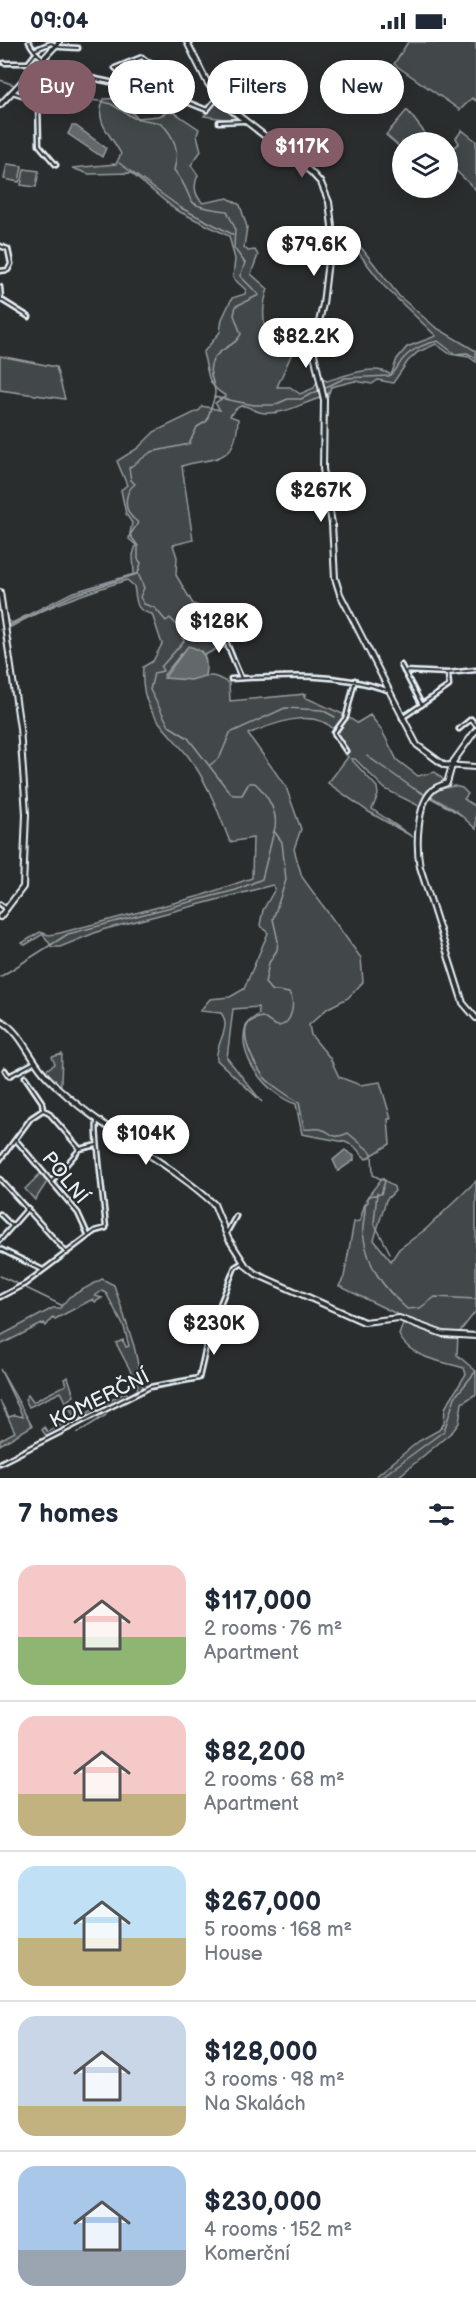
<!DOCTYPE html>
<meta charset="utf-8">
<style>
body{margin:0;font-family:"Balsamiq Sans",sans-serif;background:#f2f2f3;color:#1f2937;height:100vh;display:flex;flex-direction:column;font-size:22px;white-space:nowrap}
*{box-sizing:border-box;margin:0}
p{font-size:20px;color:#747a83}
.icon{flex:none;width:33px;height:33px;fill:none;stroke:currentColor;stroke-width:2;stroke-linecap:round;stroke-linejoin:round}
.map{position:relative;height:1436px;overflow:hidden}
.side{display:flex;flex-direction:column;background:#fff;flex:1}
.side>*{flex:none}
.top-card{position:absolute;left:18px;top:18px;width:441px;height:54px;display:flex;gap:12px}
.tools{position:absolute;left:392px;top:90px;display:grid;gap:12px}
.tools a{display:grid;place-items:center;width:66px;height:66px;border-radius:50%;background:#fff;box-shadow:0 3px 15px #0003;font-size:30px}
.price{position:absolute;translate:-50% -51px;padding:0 14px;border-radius:21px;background:#fff;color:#222;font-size:20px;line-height:39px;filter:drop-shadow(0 2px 3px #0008)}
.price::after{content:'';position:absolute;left:50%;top:36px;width:18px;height:14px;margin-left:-9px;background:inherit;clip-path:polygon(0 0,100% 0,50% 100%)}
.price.current{background:#845c67;color:#fff}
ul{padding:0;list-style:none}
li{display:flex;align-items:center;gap:18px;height:150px;padding:0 18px}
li+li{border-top:2px solid #e0e1e3}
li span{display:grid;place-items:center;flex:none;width:168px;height:120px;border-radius:18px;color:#555}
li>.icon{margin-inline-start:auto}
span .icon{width:72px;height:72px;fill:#fffc;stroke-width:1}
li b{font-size:26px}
h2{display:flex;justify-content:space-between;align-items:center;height:72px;padding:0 18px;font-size:26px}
.chip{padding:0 21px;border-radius:27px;background:#fff;box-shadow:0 3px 15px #0003;font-size:21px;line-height:54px}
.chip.current{background:#845c67;color:#fff}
.status{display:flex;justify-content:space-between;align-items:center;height:42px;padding:0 30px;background:#fff;direction:ltr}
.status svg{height:16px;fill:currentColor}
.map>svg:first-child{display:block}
.green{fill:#424648;stroke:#959ca0;stroke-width:1.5}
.water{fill:#63686b;stroke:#989fa3;stroke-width:1.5}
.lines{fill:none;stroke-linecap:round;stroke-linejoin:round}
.stream{stroke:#989fa3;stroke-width:1.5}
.street-casing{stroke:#e8f1f8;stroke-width:7}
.secondary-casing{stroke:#e8f1f8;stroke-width:8}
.street{stroke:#2a2d2e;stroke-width:2}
.secondary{stroke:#2a2d2e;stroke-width:4}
.labels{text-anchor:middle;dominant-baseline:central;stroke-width:4.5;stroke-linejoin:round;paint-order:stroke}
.street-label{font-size:20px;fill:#e8f1f8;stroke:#2a2d2e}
</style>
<div class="status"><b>09:04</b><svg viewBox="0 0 49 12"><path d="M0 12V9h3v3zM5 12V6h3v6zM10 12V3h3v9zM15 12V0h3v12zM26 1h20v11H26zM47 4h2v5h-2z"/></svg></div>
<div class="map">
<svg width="476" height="1436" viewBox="0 0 476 1436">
<rect width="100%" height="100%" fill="#2a2d2e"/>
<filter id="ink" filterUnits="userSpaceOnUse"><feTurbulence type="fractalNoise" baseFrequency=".0167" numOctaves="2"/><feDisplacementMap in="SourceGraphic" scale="12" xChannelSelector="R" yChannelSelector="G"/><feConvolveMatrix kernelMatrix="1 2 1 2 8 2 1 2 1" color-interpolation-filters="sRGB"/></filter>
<g filter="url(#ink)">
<path class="green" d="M408,0H476V59L472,56L460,68L394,22Z
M124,56L130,60V68L137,76L159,74L168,70L175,71L199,87L197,93L201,109L191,123L198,133C193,144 194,153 203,161L228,156L240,163L247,185L244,205L248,209L255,208L258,213L251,232L268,247C262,264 263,275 266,294H283L297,300L277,345H290L300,352L314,346L317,339L320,356C302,361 286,372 266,371C249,371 244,353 230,374L238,377C236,424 214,414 182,424L193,498L173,503L177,515L176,533L193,562L205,566C206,577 208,586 220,586L241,572L221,593L225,606H218L205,613L202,609L182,611L164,633C185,641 193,633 212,634C219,635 223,639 229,641L230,659L306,652L304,655L345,673L334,688C314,665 272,682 248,692L286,745L301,787L294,807L302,835L361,916L363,940L348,956L328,966L309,983L311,993L330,1016L339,1035L360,1043L380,1040L391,1077H388L390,1102L366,1117L354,1104L345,1100L302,1092L296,1062C269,1054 233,1013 247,981L259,972L258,965L233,967L227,1016L262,1060L217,1018C214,1002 233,986 221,971L200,969L210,957L230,955L244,947L268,891L260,883L263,868L275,847L273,843L102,888L60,905H52L43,892L25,903L22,901L40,890L49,893L60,891L200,854L252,836L253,796L230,800C220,774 210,747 195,724C172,687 139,677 143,625L153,619L162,602L152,572C134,569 137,559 134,544L127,538C84,551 48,564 9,586L8,590L7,578L12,581L71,551L134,532L133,513L136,503L129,497L132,481L126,472L121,448L127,443L117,419L138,406L154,390L200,368L202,364L220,368L215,361L226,354C205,343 209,330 203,311L220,290L222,277L232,256L245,252L246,248L233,236L235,217L229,194L176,168L131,131L89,132L72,126L116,122L121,112C111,92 93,80 104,57Z
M217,59L238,79L204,74Z
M407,68L432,100H402V107L386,93Z
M462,88L476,99V148L447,120V111L459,101L456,96Z
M7,122L22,124L19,140L4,137Z
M24,127L39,129L36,145L21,143Z
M360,204L399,254L435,285L476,309V320L469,315L450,312L436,302L418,310L408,319L393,341L378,338L372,342L355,339L331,345L327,356L322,337L327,339C344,334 375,321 391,333L397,317L407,305L436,294L384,244L358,210Z
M0,314L56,325L65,357L0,348Z
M370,673L381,687L397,718L418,734L435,730L447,741L433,747L423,766L385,747L355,717H351L377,745L378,753L372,767L413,795L369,770L328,741L348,715L335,696L348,675L357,681Z
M454,744L462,746L468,752L464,757L476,765V787L455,768L430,754L435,748Z
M62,1012L61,1042L60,1044L37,1020L46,1028L55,1022L52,1015Z
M41,1131L47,1140L35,1158L25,1147Z
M382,1136L394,1145L395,1149L386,1158L374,1198L391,1219L399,1207L426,1187L476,1139V1269L458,1292L457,1313L476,1329V1352L462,1361L459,1381L453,1389L397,1436H374L419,1399L439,1388L444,1381L445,1366L466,1332L464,1326C442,1319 411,1317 399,1293L405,1276L339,1244L344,1235L354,1180L360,1179L366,1157Z
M102,1237L114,1243L134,1304L143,1346L47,1395L42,1388L44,1385L48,1390L74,1375L61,1350L29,1365L25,1357L28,1353L33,1360L66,1343L64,1337L68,1335L74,1354L68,1358L78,1376L126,1350L128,1353L137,1348L138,1343L116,1301L123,1298L126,1305L129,1304L124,1285L106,1251L102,1249L95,1254L102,1256L95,1260L93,1257L55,1277L53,1275L46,1284L44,1281L0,1303V1294L53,1266H60L69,1255Z
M0,1327L32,1384L0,1403V1398L15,1390L0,1359L9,1375L15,1373L23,1375Z"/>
<path class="water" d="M72,84H76L106,106L102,115L68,92Z
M188,604C206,608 208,618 205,634L191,638L164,636Z
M345,1108L354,1114V1118L338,1129L333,1118Z"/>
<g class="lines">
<path class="stream" d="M0,38L48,55L101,59L111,62L134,76L161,81C175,95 180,109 174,128C200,160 176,163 227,169L235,186L234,206L245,221L240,234L259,253L236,264L234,273L241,292C235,305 220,305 213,318C206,330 215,339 215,351C214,360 209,370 207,379L197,385L189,402L151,410L129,426L131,438L135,442C126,448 123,464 131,474C133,477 136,478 138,481L130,493L138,504V517L141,521L138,531L144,546L140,555L144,562L155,566L166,579L170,576L179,585L184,599L161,625L163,629L154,631L150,648L169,684L188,696L227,747L233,753H242L249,741H255C267,752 280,773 274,789L282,800L286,838L273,877L278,899L277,908L269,921L265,941L271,948L289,951C296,960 292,982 279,984C273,984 267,977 262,975C258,976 252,978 249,981C238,994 256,1025 264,1035C269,1041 291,1056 299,1060L304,1087C309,1088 314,1086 320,1087C335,1090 329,1099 348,1091L372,1111L373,1133L385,1139L381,1152L368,1154V1160L365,1163C366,1172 362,1182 363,1191C368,1226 382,1244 407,1267L420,1266L435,1255L476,1257
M119,121L181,166L234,193
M214,355L254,363H274L288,357H301L345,336L389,334C397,330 398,322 404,316C412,307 427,301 438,299L455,312L467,311L476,316
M0,588L73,553L137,532
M367,714L413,746L460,772
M210,723L220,715L230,691L285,666L322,668L335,675
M0,935L68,892L236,848L262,837L274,789
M377,1151L374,1181L390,1211
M0,1234L18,1242
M24,1245L61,1263
M77,1391L106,1373
M380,1436L444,1389L455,1355L476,1329"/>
<g class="street-casing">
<path id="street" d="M29,0C44,29 82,34 110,40
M34,8L51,1L60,5L78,6
M4,21H28L36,11
M37,23L39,27L34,39L43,49
M12,50L38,58L39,103L56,123
M186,59C192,39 155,27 142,15L115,26L141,46L167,52L207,68L217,56
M219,80L243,79
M0,204L8,207L11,222L8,228L0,229
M0,245L1,256
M0,257L29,275
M401,623L422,663
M404,629L448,631L476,628
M241,636L223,592L245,572
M231,637C285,634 335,630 387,648
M402,676L449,644L448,631
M459,687L471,677L476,683
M346,709L334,691L346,675L355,638
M0,862L7,867
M5,1028L9,1034L35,1020
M25,1035L42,1060L43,1068
M16,1098L78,1171L88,1193
M80,1107L97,1103
M0,1118L31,1076L43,1068L48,1070L80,1107
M0,1137L67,1211
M51,1140L80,1107
M0,1172L12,1184
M227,1190L236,1174
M0,1198L28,1166
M0,1207L43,1228
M0,1255L25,1242L95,1189L106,1186C105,1171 94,1086 97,1080
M0,1421L150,1345L199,1336L210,1287L235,1225L243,1220"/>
</g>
<g class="secondary-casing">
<path id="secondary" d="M187,0L207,40L220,59L311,130L321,141L329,160L332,184L323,262L313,307L324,358L323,427L332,482L335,536L340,552L417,703L444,723L476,725
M0,63L59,0
M0,550L20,686L26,772L23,845L0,875
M476,688L453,720L447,741C443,743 438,744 434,747C416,761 416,805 420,825L463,961L476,976
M0,978C23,991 30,1019 49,1037C98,1087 163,1115 214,1162L228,1196L246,1224L256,1232L364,1280L399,1276L443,1292L476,1294"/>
</g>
<use href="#street" class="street"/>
<use href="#secondary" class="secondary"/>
</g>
</g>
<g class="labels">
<g class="street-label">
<text transform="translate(65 1136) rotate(51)">POLNÍ</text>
<text transform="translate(100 1357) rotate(-26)">KOMERČNÍ</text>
</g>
</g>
</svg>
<div class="tools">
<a><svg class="icon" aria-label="layers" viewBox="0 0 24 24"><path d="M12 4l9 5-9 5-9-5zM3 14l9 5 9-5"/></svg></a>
</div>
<b class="price current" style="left:302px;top:137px">$117K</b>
<b class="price" style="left:314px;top:235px">$79.6K</b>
<b class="price" style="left:306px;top:327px">$82.2K</b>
<b class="price" style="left:321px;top:481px">$267K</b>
<b class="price" style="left:219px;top:612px">$128K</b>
<b class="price" style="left:146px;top:1124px">$104K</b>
<b class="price" style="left:214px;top:1314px">$230K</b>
<div class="top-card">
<a class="chip current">Buy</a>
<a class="chip">Rent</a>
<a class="chip">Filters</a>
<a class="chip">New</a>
</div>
</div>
<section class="side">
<h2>7 homes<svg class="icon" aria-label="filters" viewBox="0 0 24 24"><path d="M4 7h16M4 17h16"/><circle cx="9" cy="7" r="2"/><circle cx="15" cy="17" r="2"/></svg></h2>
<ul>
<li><span style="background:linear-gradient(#f6c9c9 60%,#8fb573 0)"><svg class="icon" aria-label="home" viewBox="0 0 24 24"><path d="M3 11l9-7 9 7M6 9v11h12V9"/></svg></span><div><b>$117,000</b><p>2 rooms · 76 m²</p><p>Apartment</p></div></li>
<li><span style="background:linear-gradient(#f6c9c9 65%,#c2b280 0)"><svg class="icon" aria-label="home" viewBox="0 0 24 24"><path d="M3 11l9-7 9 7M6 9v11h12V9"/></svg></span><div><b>$82,200</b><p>2 rooms · 68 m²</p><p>Apartment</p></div></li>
<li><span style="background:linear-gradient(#bfe0f5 60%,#c2b280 0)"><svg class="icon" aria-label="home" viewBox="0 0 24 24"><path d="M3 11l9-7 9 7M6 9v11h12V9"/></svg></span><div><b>$267,000</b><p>5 rooms · 168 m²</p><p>House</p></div></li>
<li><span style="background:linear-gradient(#c9d6e8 75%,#c2b280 0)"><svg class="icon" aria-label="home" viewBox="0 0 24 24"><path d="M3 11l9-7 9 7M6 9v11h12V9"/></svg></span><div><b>$128,000</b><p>3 rooms · 98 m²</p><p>Na Skalách</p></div></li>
<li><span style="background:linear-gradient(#a9c7e8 70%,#9aa5b1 0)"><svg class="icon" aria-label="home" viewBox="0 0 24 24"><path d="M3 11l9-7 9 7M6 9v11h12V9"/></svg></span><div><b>$230,000</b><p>4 rooms · 152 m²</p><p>Komerční</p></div></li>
</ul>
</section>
